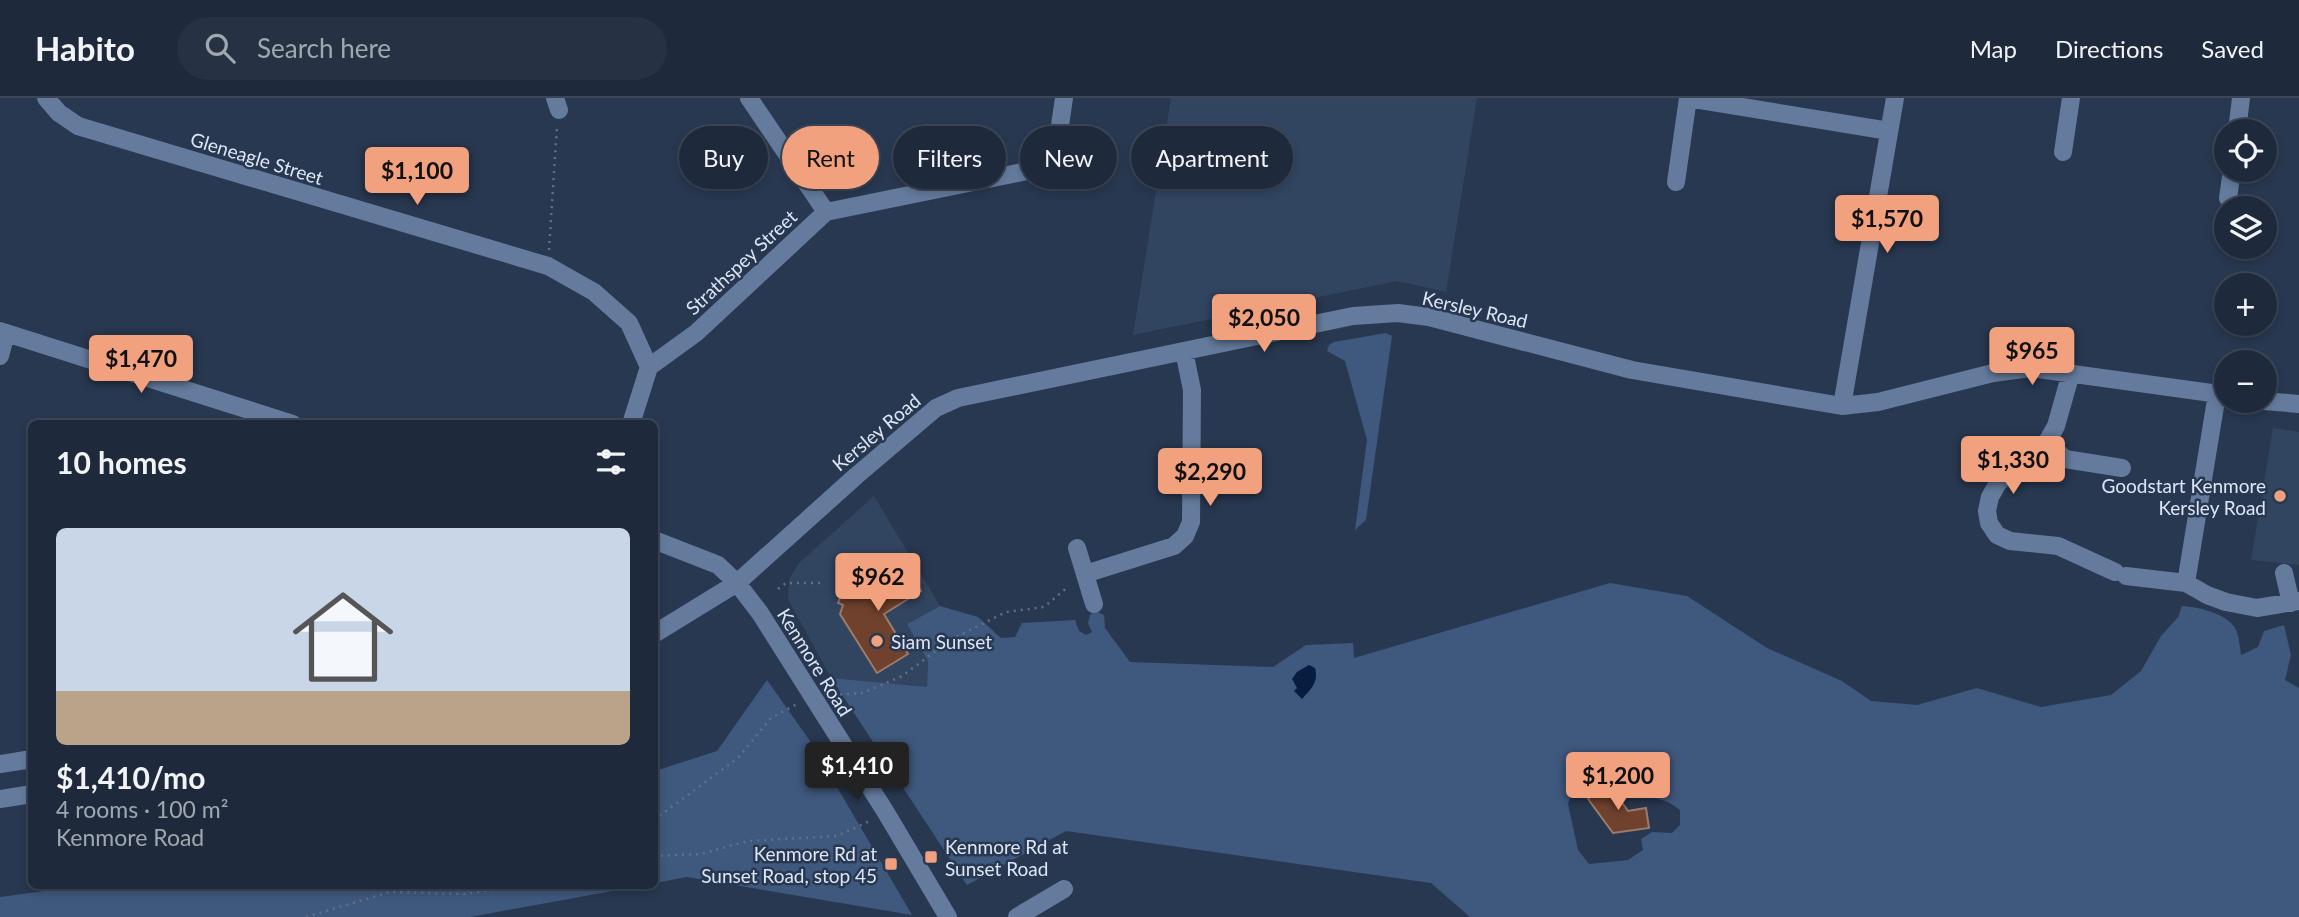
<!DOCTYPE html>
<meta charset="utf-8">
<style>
body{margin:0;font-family:Lato,sans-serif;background:#263243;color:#f1f3f6;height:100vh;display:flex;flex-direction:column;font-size:26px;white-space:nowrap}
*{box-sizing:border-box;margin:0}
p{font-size:23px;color:#a1a7af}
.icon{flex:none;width:38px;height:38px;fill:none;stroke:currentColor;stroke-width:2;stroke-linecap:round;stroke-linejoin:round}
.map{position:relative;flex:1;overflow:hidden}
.details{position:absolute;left:28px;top:322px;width:630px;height:469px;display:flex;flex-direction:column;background:#1e2a3c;border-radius:10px;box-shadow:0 4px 10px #0003,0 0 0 2px #3c4656}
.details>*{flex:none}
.top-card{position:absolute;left:679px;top:28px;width:665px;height:63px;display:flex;gap:14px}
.buttons{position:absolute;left:2214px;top:21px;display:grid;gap:14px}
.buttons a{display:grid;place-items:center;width:63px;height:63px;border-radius:50%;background:#1e2a3c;box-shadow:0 4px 10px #0003,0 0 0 2px #3c4656;font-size:35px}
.price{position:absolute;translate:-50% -60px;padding:0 16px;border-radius:7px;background:#f1a17d;color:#111;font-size:23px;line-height:46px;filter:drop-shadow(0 2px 4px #0008)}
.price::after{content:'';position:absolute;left:50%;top:42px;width:21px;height:16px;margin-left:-10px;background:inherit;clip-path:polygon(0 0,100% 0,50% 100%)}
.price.active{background:#222;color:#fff}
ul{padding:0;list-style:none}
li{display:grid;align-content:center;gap:14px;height:371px;padding:0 28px}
li span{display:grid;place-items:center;height:217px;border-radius:10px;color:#555}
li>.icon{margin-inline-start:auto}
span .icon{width:126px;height:126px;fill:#fffc;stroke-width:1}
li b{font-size:30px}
h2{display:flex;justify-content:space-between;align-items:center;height:84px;padding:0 28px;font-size:30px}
.pill{padding:0 24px;border-radius:32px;background:#1e2a3c;box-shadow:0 4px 10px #0003,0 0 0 2px #3c4656;font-size:24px;line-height:63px}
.pill.active{background:#f1a17d;color:#111}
header{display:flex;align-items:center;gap:42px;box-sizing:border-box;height:98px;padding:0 35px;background:#1e2a3c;border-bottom:2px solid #3c4656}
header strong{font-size:33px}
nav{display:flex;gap:38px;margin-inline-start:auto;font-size:24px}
.search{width:490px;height:63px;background:#263243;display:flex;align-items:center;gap:18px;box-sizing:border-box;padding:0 24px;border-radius:38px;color:#a1a7af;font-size:26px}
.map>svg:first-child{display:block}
.built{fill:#314561}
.green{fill:#3f587d;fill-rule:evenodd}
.water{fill:#061d3f}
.building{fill:#70422d;stroke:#9c7b6c;stroke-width:2}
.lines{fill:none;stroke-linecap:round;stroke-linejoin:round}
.path{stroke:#627085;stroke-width:2.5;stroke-dasharray:2 5;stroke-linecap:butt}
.minor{stroke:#647b9d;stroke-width:18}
.poi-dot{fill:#f1a17d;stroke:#283850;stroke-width:2.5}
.labels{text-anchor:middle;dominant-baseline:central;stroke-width:5;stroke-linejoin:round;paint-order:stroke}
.street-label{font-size:19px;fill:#dce6f6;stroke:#283850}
.poi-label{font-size:19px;fill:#dce6f6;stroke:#283850;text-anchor:end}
</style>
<header>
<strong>Habito</strong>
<div class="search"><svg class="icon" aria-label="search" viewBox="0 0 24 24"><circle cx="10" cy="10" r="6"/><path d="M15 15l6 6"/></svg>Search here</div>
<nav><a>Map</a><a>Directions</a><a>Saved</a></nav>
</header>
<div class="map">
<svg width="2299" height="819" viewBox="0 0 2299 819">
<rect width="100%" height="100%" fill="#283850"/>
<path class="built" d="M1171,0H1477L1446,194L1397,183L1133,237Z
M2273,330L2299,334V467L2251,462Z
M874,398L940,508L907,526L928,563L927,590L831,580L788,501L789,481L799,465Z"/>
<path class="green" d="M1386,235L1392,238L1366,422L1355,432L1367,342L1345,263L1327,253L1329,247L1334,244Z
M1610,485L1687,498L1767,550L1842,583L1871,603L1917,607L1977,590L2041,609L2111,597L2141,573L2161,538L2178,519L2182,508C2199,509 2231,516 2237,534C2239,541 2240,550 2241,557L2258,549L2264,533L2284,527L2291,557L2285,582L2299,590V819H1470L1431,785L1066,733L967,787L831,580L927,589L928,563L907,526L940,508L978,519L1001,540L1015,539L1022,525L1075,522L1079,533L1086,537L1092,534L1088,525L1090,517L1096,513L1104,517L1105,530L1130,564L1273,569L1306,547L1353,545L1354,560ZM1594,674L1614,675L1630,695C1649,700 1665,699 1680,712V727L1672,735L1652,734L1641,741L1643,752L1628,762L1589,766L1578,752L1568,706L1576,683Z
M767,582L810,643L912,817L687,779L655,785V673L717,653Z
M81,788H640L470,819H0V799Z"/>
<path class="water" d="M1309,567L1315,570C1319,584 1311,591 1302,601L1294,593L1297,590L1292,581L1297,574Z"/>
<path class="building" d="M900,460L921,493L884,516L908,556L877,575L840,516L843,507L838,505L841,497Z
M1609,686L1628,713L1646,710L1649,730L1613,735L1588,701Z"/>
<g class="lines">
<path class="path" d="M549,152L557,29
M778,491L786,485H823
M833,597L863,595L902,578L952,541L1006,514L1044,509L1069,488
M654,722L739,659L771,620L797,606
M654,758L701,756L748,743L837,738L870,723
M306,819L390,794L464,796L522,788"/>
<path class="minor" d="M46,0L59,15L78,28L548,168L594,194L629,225L649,269L631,326
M555,0L559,12
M749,0L826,114
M2237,33L2241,0
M2063,54L2071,0
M1676,84L1688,0L1889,33
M2228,100L2232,72
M0,233L293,326
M0,258L6,235
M649,269L696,235L826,114L1037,71L1056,55L1064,0
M2071,275L2056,328L2047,344L2019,365L1998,385L1990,399L1987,413L1989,425L1997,437L2010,443L2058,448L2115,474
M2264,303L2299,306
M1842,308L1895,0
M2047,344L2065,361L2122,370
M654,442L718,467L737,485L760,515L885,713L948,819
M1077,450L1094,506
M2284,475L2291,505
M1085,476L1174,448L1185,438L1191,424L1192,292L1184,253
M2126,478L2186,485L2207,497L2226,504L2257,510L2299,503
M2186,485L2217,296
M654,536L737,485L856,378L936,310L958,300L1353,218L1398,215L1429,219L1632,272L1842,308L1878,304L1993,275L2030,270L2226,297
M0,666L32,661
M0,701L32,696
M1017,819L1064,791"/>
</g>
<g class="poi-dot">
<circle cx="2280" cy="398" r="7"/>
<circle cx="877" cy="543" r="7"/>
<rect x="924" y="752" width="14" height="14" rx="3.5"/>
<rect x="884" y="759" width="14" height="14" rx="3.5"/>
</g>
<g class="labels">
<g class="street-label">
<text transform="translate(257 60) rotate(17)">Gleneagle Street</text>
<text transform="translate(741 164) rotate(-43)">Strathspey Street</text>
<text transform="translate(1475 211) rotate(13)">Kersley Road</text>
<text transform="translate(876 334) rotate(-40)">Kersley Road</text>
<text transform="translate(815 564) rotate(58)">Kenmore Road</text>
</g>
<g class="poi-label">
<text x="2266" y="387">Goodstart Kenmore<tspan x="2266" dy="22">Kersley Road</tspan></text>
<text x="891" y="543" text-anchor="start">Siam Sunset</text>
<text x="945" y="748" text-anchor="start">Kenmore Rd at<tspan x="945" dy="22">Sunset Road</tspan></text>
<text x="877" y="755">Kenmore Rd at<tspan x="877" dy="22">Sunset Road, stop 45</tspan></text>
</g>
</g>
</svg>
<div class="buttons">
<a><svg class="icon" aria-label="locate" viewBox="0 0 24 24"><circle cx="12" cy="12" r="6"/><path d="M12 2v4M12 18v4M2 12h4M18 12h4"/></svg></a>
<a><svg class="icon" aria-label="layers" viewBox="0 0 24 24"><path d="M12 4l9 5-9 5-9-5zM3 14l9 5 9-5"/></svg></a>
<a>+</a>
<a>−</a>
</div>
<b class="price" style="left:417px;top:109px">$1,100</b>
<b class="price" style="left:1887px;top:157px">$1,570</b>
<b class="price" style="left:1264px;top:256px">$2,050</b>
<b class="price" style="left:2032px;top:289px">$965</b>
<b class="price" style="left:141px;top:297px">$1,470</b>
<b class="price" style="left:2013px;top:398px">$1,330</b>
<b class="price" style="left:1210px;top:410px">$2,290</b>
<b class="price" style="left:878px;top:515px">$962</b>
<b class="price active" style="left:857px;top:704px">$1,410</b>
<b class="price" style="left:1618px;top:714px">$1,200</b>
<div class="top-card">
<a class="pill">Buy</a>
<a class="pill active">Rent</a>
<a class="pill">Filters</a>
<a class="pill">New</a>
<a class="pill">Apartment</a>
</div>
<section class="details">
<h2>10 homes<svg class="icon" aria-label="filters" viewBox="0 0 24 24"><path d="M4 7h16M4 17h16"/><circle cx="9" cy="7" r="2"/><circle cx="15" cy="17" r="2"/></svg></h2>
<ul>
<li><span style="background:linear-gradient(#c9d6e8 75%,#b9a48a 0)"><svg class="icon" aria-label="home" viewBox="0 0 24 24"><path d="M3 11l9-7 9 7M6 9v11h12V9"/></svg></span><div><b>$1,410/mo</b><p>4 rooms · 100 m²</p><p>Kenmore Road</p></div></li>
</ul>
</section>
</div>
